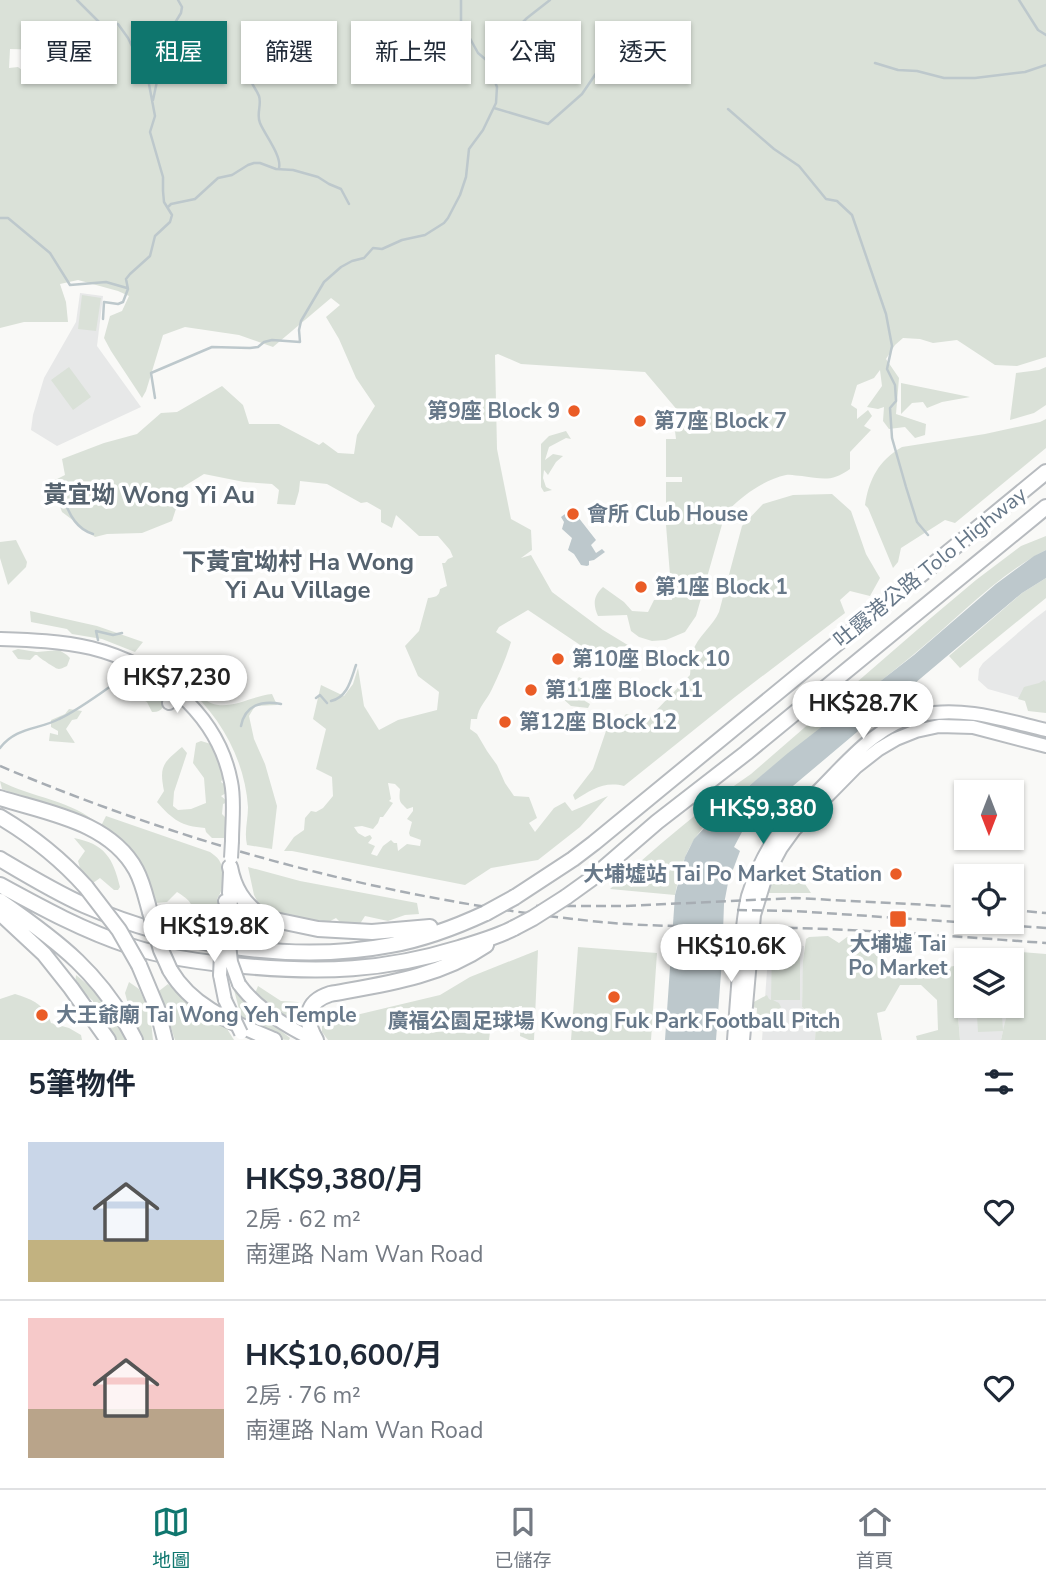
<!DOCTYPE html>
<html lang="zh-TW">
<meta charset="utf-8">
<style>
body{margin:0;font-family:"Nunito Sans","Noto Sans TC",sans-serif;background:#f2f2f3;color:#1f2937;height:100vh;display:flex;flex-direction:column;font-size:26px;white-space:nowrap}
*{box-sizing:border-box;margin:0}
p{font-size:23px;color:#747a83}
.icon{flex:none;width:38px;height:38px;fill:none;stroke:currentColor;stroke-width:2;stroke-linecap:round;stroke-linejoin:round}
.map{position:relative;height:1040px;overflow:hidden}
.side{display:flex;flex-direction:column;background:#fff;flex:1}
.side>*{flex:none}
.hud{position:absolute;left:21px;top:21px;width:1004px;height:63px;display:flex;gap:14px}
.needle{width:46px;rotate:180deg}
.fabs{position:absolute;left:954px;top:780px;display:grid;gap:14px}
.fabs a{display:grid;place-items:center;width:70px;height:70px;border-radius:0px;background:#fff;box-shadow:0 2px 5px #0004;font-size:35px}
.price{position:absolute;translate:-50% -60px;padding:0 16px;border-radius:24px;background:#fff;color:#222;font-size:23px;line-height:46px;filter:drop-shadow(0 2px 4px #0008)}
.price::after{content:'';position:absolute;left:50%;top:42px;width:21px;height:16px;margin-left:-10px;background:inherit;clip-path:polygon(0 0,100% 0,50% 100%)}
.price.active{background:#0f766e;color:#fff}
ul{padding:0;list-style:none}
li{display:flex;align-items:center;gap:21px;height:175px;padding:0 28px}
li+li{border-top:2px solid #e0e1e3}
li span{display:grid;place-items:center;flex:none;width:196px;height:140px;border-radius:0px;color:#555}
li>.icon{margin-inline-start:auto}
span .icon{width:84px;height:84px;fill:#fffc;stroke-width:1}
li b{font-size:30px}
h2{display:flex;justify-content:space-between;align-items:center;height:84px;padding:0 28px;font-size:30px}
.tag{padding:0 24px;border-radius:0px;background:#fff;box-shadow:0 2px 5px #0004;font-size:24px;line-height:63px}
.tag.active{background:#0f766e;color:#fff}
.tab-bar{display:flex;justify-content:space-around;align-items:center;height:98px;border-top:2px solid #e0e1e3;background:#fff;font-size:19px;color:#747a83}
.tab-bar a{display:grid;justify-items:center;gap:4px}
.tab-bar .active{color:#0f766e}
.map>svg:first-child{display:block}
.built{fill:#e7e8e8}
.green{fill:#dae1d8;fill-rule:evenodd}
.water{fill:#bdc8cc}
.lines{fill:none;stroke-linecap:round;stroke-linejoin:round}
.stream{stroke:#bdc8cc;stroke-width:2.5}
.major-casing{stroke:#b8bcc0;stroke-width:16}
.highway-casing{stroke:#b7bbbf;stroke-width:18}
.major{stroke:#fff;stroke-width:12}
.highway{stroke:#fff;stroke-width:14}
.rail{stroke:#a7adb3;stroke-width:2.5;stroke-dasharray:10 5;stroke-linecap:butt}
.major-bridge-casing{stroke:#b8bcc0;stroke-width:16;stroke-linecap:butt}
.highway-bridge-casing{stroke:#b7bbbf;stroke-width:18;stroke-linecap:butt}
.major-bridge{stroke:#fff;stroke-width:12}
.highway-bridge{stroke:#fff;stroke-width:14}
.poi-dot{fill:#ea5c26;stroke:#fff;stroke-width:2.5}
.labels{text-anchor:middle;dominant-baseline:central;stroke-width:7;stroke-linejoin:round;paint-order:stroke}
.poi-label{font-size:21px;font-weight:bold;fill:#677889;stroke:#fff;text-anchor:start}
.street-label{font-size:21px;fill:#677889;stroke:#fff}
.quarter-label{font-size:24px;font-weight:bold;fill:#55626e;stroke:#fff}
</style>
<div class="map">
<svg width="1046" height="1040" viewBox="0 0 1046 1040">
<rect width="100%" height="100%" fill="#f9f9f7"/>
<path class="built" d="M80,293L103,296L97,346L141,407L57,446L31,430L33,415L44,378L76,322Z
M1046,610V686L1030,701L988,689L978,680L979,669L983,663L1033,620Z
M769,943L804,946L802,1007L816,1021L815,1040H762Z
M954,964H966V1006H1009L1001,1040H960Z"/>
<path class="green" d="M0,0H1046V357L1017,366L995,365L957,340L933,343L920,339L903,338L895,345L886,359L899,378L896,414L926,424L925,435L915,438L905,427L889,429L883,421L884,407L878,409L867,407L882,386L880,370L874,378L857,385L851,405L857,409V419L868,410L872,416L864,426L871,430L850,452V469C832,482 823,479 802,476C797,476 791,474 786,475C763,480 740,497 725,514L696,616L685,632L666,640L652,641L639,637L631,631L627,615L598,616C593,605 593,596 603,587L624,602L632,611L648,612L654,600H672L666,525L679,524L680,520L666,519V482H682V477H666V439H676L674,423L684,418L645,372L521,364L498,354L495,355L497,449L511,519L531,530L532,550L521,558L531,555L552,592L603,630L631,647L614,662L598,657L528,610L499,627L496,632L511,642C506,659 499,674 492,689C487,700 478,707 477,719H471L470,729L477,734L487,751L497,765L505,783L514,796L529,797L537,818L529,823L535,832L554,808L565,802L572,811L608,796L580,827L538,860L491,868L465,885L292,851H284L294,837L304,830L305,818L311,811L316,812L323,808L333,796L332,777L316,769L326,729L313,719L321,685L344,696L353,684L358,668L364,706L379,730L398,720L437,710L439,692L418,676L405,646L419,631L428,598C435,597 439,597 440,589L447,586L442,563H445L448,559L453,557L450,550L438,536H419L396,515L392,528L381,522V510L367,502L361,503L327,484L300,481L299,491L295,505L277,504L279,490L272,484L244,482L204,474L183,487L172,521L142,533L107,534L95,537L62,512L51,482L65,475L62,459L104,443L137,434L161,413L177,412L222,386L243,405L249,424H279L319,445L323,442L338,453L354,454L357,435L375,406L356,378L339,339L326,317L340,305L331,298L273,347L239,335L185,327L163,335L146,391L142,398L111,351L104,338L110,316L122,311L129,296L118,291L78,280L60,284L66,302L68,322H24L0,328ZM10,49L46,50L63,62L51,82L39,83L18,67L9,68ZM388,783L395,784L400,789C399,802 399,801 407,809L413,807V811L407,819L412,822L409,833L410,836L421,840L420,846L407,844L398,851L397,843H394L391,840L383,846L377,856L371,854L375,846L368,843L372,838L370,835L365,837L358,833L354,827L362,826L373,829L378,823L380,817H383L393,803L389,801L391,799Z
M82,295L101,298L96,331L78,329Z
M69,367L91,397L73,410L51,380Z
M1046,367V405L1034,413L1010,420L1016,373L1039,370Z
M901,383L970,397L942,402L927,408L923,402L912,403L901,414Z
M1046,419V448L955,523L945,520L901,548L898,562L893,568L868,508L865,505C869,479 879,460 902,447L985,434L1040,422Z
M566,431L571,439L566,438L549,447L545,460L553,454L563,456L556,462L548,475L544,470L543,478L546,487L552,490L544,492L541,487V444L549,436Z
M832,494L851,511L866,554L880,578L870,596L850,591L840,600L845,613L735,697L624,786C604,781 591,790 575,800L573,795L593,769L607,728L617,725L626,714L648,719L690,675C691,665 690,654 695,646C702,633 713,625 719,612L742,526L763,504L793,495Z
M1046,536V550C997,575 955,621 913,655C862,697 810,736 759,778C737,796 710,815 694,840C683,856 679,876 675,895L610,889C655,848 701,808 751,774L932,617L976,580L1021,546Z
M16,540L27,562L26,567L8,585L0,558V542Z
M1046,578V598L960,668L949,656L1022,593Z
M30,611L97,626L143,642L135,652L102,639L72,634L67,629L31,622Z
M18,649L37,652L59,650L67,655L70,658L67,666C57,671 58,669 49,664C44,660 42,660 37,655H35L30,660L18,659L12,651Z
M140,674L153,682L168,699C164,706 161,713 152,712L147,702L122,688V680L127,675Z
M579,677L597,687L594,692L582,690L585,701L590,704L588,708L571,706L561,697Z
M1044,680L1046,682V713L1028,711L1025,701L1018,699L1024,687L1039,683Z
M192,682C195,686 198,692 201,696C221,717 249,696 272,694L277,705L255,706L249,716L254,739L265,764L277,806L272,849L247,845C244,832 248,820 248,807C245,760 220,715 185,686Z
M69,709L82,711L77,719L72,720L66,729L75,743L49,741L50,733L58,735V731L51,727V720L65,714Z
M201,741L211,744H218L224,776L221,782L227,786L228,792L221,796L228,802L223,804L222,814L228,820L227,838H212L206,832L205,828C181,826 173,820 157,802L164,791C159,766 163,763 182,747L187,753L174,792L173,806L178,810L191,809L206,803L204,778L193,763L196,743Z
M0,781C30,797 75,801 99,825L95,833L9,796L7,791L2,789Z
M106,816L210,852C213,854 217,857 219,860C226,871 224,889 217,899C223,909 221,921 213,930L196,919C192,903 191,901 177,892L167,902L155,903L150,886L100,828Z
M74,838C105,844 113,858 120,887L118,890H114L100,878L93,883L80,868L78,861L85,851Z
M248,867L300,881L417,903L419,914L405,915L388,921L365,916L358,927H345L336,918L317,928L263,912L254,895Z
M794,876L805,884L811,893H768L771,878Z
M248,919L272,928L282,926L283,937L275,940L270,934L240,935L241,921Z
M828,936L839,943L847,937H857L878,957L898,966L926,969V971L954,966L960,1040H917L916,1036L938,1030L937,1000L921,985H900L885,1011L877,1013L882,1040H815L816,1020L802,1007L803,961L806,939L809,937Z
M772,946L800,947V1000H773L779,1003L781,1007L774,1020L766,1022L762,1020L756,1028L757,1008L752,1007V1003L767,995L769,999L771,1000Z
M578,947L657,953L651,1040H571Z
M538,950L534,1040H529L520,1036L522,1006H519L518,1008L493,1007L489,1040H328L322,1032V1026L331,1021L440,995L470,977Z
M1021,952L1046,954V1040H1001L1003,1031L978,1032L977,1016H982L981,1006H1005V1014L1002,1015L1003,1030L1009,1006H1012V994Z
M76,975C90,986 109,1006 128,1004L125,993L129,982L139,989L150,1012L153,1040H144L137,1027L135,1040H104L93,1010V1001L75,985Z
M234,977L260,1014L290,1038L289,1040C272,1040 255,1026 241,1017L231,978Z
M168,984L209,1019L224,1024L234,1040H175L159,991Z
M258,986L281,1001L298,1002L305,1010L304,1023L297,1029L254,996Z
M15,994C32,999 45,1005 51,1023L69,1028L81,1035L82,1040H0V999Z"/>
<path class="water" d="M565,514L569,518L575,519L578,517L596,540L591,545L596,553L602,549L605,552L594,560L589,561V565L587,566L581,565L574,554L568,550L572,538L562,529L564,522L561,517Z
M1046,550V578L1022,593L755,818L742,832L734,847L740,851L728,883L724,904L722,960L716,1040H665L675,895L685,857L694,839L722,809L788,753L914,655L996,584L1034,556Z"/>
<g class="lines">
<path class="stream" d="M77,0L100,23L118,24L128,38L148,79L155,116L150,132L163,177V191L164,202L172,215L170,222L155,236L150,256L130,274L126,279L128,289L123,302L118,304L104,302L103,319
M1019,0L1038,30L1046,35
M253,37C250,51 245,68 251,81C253,86 257,91 259,96C262,105 256,114 260,123C265,135 282,156 279,168
M875,63L898,70L917,71L944,78H975L1025,72L1046,65
M491,64L490,58L493,52L527,18L550,0
M153,100L159,72V49L181,13L182,7L178,0
M494,108L548,124L582,94L599,69L619,50
M728,109L774,149L799,166L826,199L837,201L852,215L886,314L892,346L887,369L895,385L896,401L890,408L892,438L906,487L917,522L928,535
M168,207L171,204L195,199L218,178L232,175L248,165L254,163H260L276,169L293,170L318,177L329,184L341,189L349,204
M0,218H8L50,253L70,285L106,282L127,288
M155,398L151,373L212,347L250,348L258,347L264,342L272,340L300,342L299,330L301,321L324,282L341,267L352,261L364,258L373,248L382,249L402,240L425,235L444,223L448,218L460,195L466,177L469,149L483,130L496,103L497,87L492,74L491,64L478,53L461,22V0
M64,500C70,516 77,529 93,534
M98,640L96,631L113,635L122,633
M316,698L320,695L327,703
M331,701C348,697 351,679 356,665
M241,726C245,705 262,700 281,704
M0,748C16,727 38,730 59,719C80,709 100,693 120,680L124,672"/>
<g class="major-casing">
<path id="major" d="M0,639C30,640 61,641 91,648C156,664 218,713 231,782C235,801 232,821 232,841
M169,703L173,688
M225,901C231,910 225,924 228,935
M228,905L231,902V897L229,893L230,872
M220,975L225,1000
M239,984C257,1009 287,1027 314,1040
M734,1040C736,1013 738,987 740,960C742,938 743,917 748,896C754,877 762,859 772,843C785,823 802,807 818,791C848,761 877,724 920,715C963,706 1004,720 1046,730
M743,1040L754,915L766,876L781,848L794,830L856,767L879,749L896,739L916,731L939,726L973,727L1046,746"/>
</g>
<g class="highway-casing">
<path id="highway" d="M0,798C48,813 110,822 136,870C143,883 146,898 150,912
M0,817C32,836 61,859 86,887
M0,859C27,875 55,892 84,905C176,945 292,964 391,945C424,939 456,927 486,913
M230,867C234,888 243,903 261,916
M0,885C42,908 84,931 130,946C166,958 206,963 244,966C322,973 384,971 459,948C478,942 497,937 514,928
M515,897L573,859L594,843L1046,472
M566,897L591,879L657,822L746,753L1046,507
M0,901C59,942 102,974 135,1040
M227,910L318,929L372,932L430,927
M0,913L44,954L71,988L108,1040
M139,965L157,1008L165,1040
M170,970C193,1009 234,1023 274,1040
M316,1040C304,1020 305,1002 330,994C385,984 439,977 486,945"/>
</g>
<use href="#major" class="major"/>
<use href="#highway" class="highway"/>
<path class="rail" d="M0,766C192,847 393,901 601,922C665,928 730,926 794,928C878,930 962,937 1046,943
M536,906H625L795,898L966,907
M737,910L795,911L1046,928
M1012,910L1046,913"/>
<g class="major-bridge-casing">
<path id="major-bridge" d="M231,858L232,841
M228,935L231,962L239,984
M220,975L222,934
M225,1000L241,1033"/>
</g>
<g class="highway-bridge-casing">
<path id="highway-bridge" d="M86,887L119,930L139,965
M150,912L161,950L170,970
M486,913L515,897
M514,928L533,918L566,897"/>
</g>
<use href="#major-bridge" class="major-bridge"/>
<use href="#highway-bridge" class="highway-bridge"/>
</g>
<g class="poi-dot">
<circle cx="574" cy="411" r="7"/>
<circle cx="640" cy="421" r="7"/>
<circle cx="573" cy="514" r="7"/>
<circle cx="641" cy="587" r="7"/>
<circle cx="558" cy="659" r="7"/>
<circle cx="531" cy="690" r="7"/>
<circle cx="505" cy="722" r="7"/>
<circle cx="896" cy="874" r="7"/>
<rect x="889" y="910" width="18" height="18" rx="3.5"/>
<circle cx="614" cy="997" r="7"/>
<circle cx="42" cy="1015" r="7"/>
</g>
<g class="labels">
<g class="poi-label">
<text x="560" y="411" text-anchor="end">第9座 Block 9</text>
<text x="654" y="421">第7座 Block 7</text>
<text x="587" y="514">會所 Club House</text>
<text x="655" y="587">第1座 Block 1</text>
<text x="572" y="659">第10座 Block 10</text>
<text x="545" y="690">第11座 Block 11</text>
<text x="519" y="722">第12座 Block 12</text>
<text x="882" y="874" text-anchor="end">大埔墟站 Tai Po Market Station</text>
<text x="898" y="944" text-anchor="middle">大埔墟 Tai<tspan x="898" dy="24">Po Market</tspan></text>
<text x="56" y="1015">大王爺廟 Tai Wong Yeh Temple</text>
<text x="614" y="1021" text-anchor="middle">廣福公園足球場 Kwong Fuk Park Football Pitch</text>
</g>
<g class="street-label">
<text transform="translate(930 567) rotate(-39)">吐露港公路 Tolo Highway</text>
</g>
<g class="quarter-label">
<text x="149" y="495">黃宜坳 Wong Yi Au</text>
<text x="298" y="562">下黃宜坳村 Ha Wong<tspan x="298" dy="28">Yi Au Village</tspan></text>
</g>
</g>
</svg>
<div class="fabs">
<a><svg class="needle" viewBox="-14 -14 28 28"><path d="M0-13l5 13h-10z" fill="#e53935"/><path d="M0 13l5-13h-10z" fill="#747a83"/></svg></a>
<a><svg class="icon" aria-label="locate" viewBox="0 0 24 24"><circle cx="12" cy="12" r="6"/><path d="M12 2v4M12 18v4M2 12h4M18 12h4"/></svg></a>
<a><svg class="icon" aria-label="layers" viewBox="0 0 24 24"><path d="M12 4l9 5-9 5-9-5zM3 14l9 5 9-5"/></svg></a>
</div>
<b class="price" style="left:177px;top:715px">HK$7,230</b>
<b class="price" style="left:863px;top:741px">HK$28.7K</b>
<b class="price active" style="left:763px;top:846px">HK$9,380</b>
<b class="price" style="left:214px;top:964px">HK$19.8K</b>
<b class="price" style="left:731px;top:984px">HK$10.6K</b>
<div class="hud">
<a class="tag">買屋</a>
<a class="tag active">租屋</a>
<a class="tag">篩選</a>
<a class="tag">新上架</a>
<a class="tag">公寓</a>
<a class="tag">透天</a>
</div>
</div>
<section class="side">
<h2>5筆物件<svg class="icon" aria-label="filters" viewBox="0 0 24 24"><path d="M4 7h16M4 17h16"/><circle cx="9" cy="7" r="2"/><circle cx="15" cy="17" r="2"/></svg></h2>
<ul>
<li><span style="background:linear-gradient(#c9d6e8 70%,#c2b280 0)"><svg class="icon" aria-label="home" viewBox="0 0 24 24"><path d="M3 11l9-7 9 7M6 9v11h12V9"/></svg></span><div><b>HK$9,380/月</b><p>2房 · 62 m²</p><p>南運路 Nam Wan Road</p></div><svg class="icon" aria-label="heart" viewBox="0 0 24 24"><path d="M12 20l-8-8c-3-5 5-10 8-4 3-6 11-1 8 4z"/></svg></li>
<li><span style="background:linear-gradient(#f6c9c9 65%,#b9a48a 0)"><svg class="icon" aria-label="home" viewBox="0 0 24 24"><path d="M3 11l9-7 9 7M6 9v11h12V9"/></svg></span><div><b>HK$10,600/月</b><p>2房 · 76 m²</p><p>南運路 Nam Wan Road</p></div><svg class="icon" aria-label="heart" viewBox="0 0 24 24"><path d="M12 20l-8-8c-3-5 5-10 8-4 3-6 11-1 8 4z"/></svg></li>
</ul>
</section>
<nav class="tab-bar">
<a class="active"><svg class="icon" aria-label="map" viewBox="0 0 24 24"><path d="M3 6l6-2 6 2 6-2v14l-6 2-6-2-6 2zM9 4v14M15 6v14"/></svg>地圖</a>
<a><svg class="icon" aria-label="saved" viewBox="0 0 24 24"><path d="M7 4h10v16l-5-4-5 4z"/></svg>已儲存</a>
<a><svg class="icon" aria-label="home" viewBox="0 0 24 24"><path d="M3 11l9-7 9 7M6 9v11h12V9"/></svg>首頁</a>
</nav>
